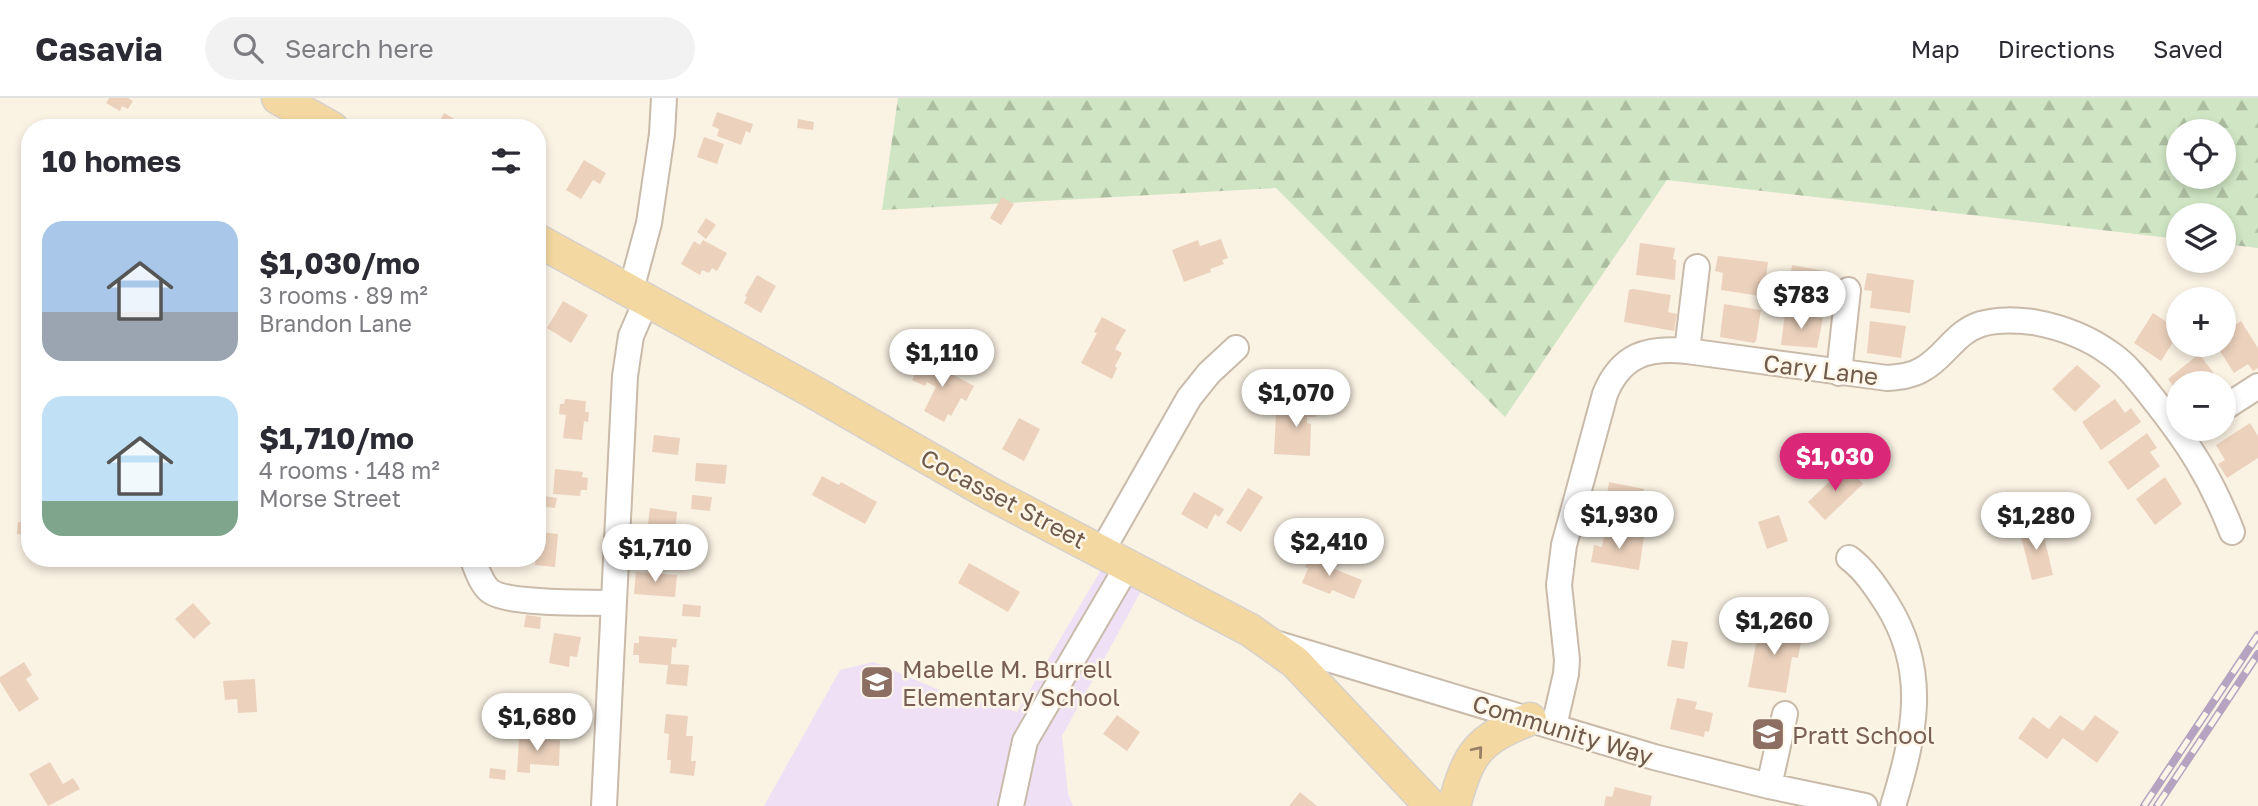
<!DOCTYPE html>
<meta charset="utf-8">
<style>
body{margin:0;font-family:"Golos Text",sans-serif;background:#f2f2f3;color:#2b2b33;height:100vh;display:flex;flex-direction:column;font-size:26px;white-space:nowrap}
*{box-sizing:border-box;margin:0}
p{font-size:23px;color:#7c7c81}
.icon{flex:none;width:38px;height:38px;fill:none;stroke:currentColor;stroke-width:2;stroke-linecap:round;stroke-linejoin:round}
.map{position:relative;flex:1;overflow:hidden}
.details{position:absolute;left:21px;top:21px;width:525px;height:448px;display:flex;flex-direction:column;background:#fff;border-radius:28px;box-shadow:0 4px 10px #0003}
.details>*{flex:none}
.controls{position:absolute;left:2166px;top:21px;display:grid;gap:14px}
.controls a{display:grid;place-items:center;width:70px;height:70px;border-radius:50%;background:#fff;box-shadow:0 4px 10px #0003;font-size:35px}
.price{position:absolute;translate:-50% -60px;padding:0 16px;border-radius:24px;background:#fff;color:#222;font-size:23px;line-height:46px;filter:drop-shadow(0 2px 4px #0008)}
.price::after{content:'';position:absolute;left:50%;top:42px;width:21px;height:16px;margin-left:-10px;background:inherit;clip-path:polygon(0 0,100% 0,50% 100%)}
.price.active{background:#db2777;color:#fff}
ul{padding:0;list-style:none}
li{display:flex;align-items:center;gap:21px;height:175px;padding:0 21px}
li span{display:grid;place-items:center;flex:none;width:196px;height:140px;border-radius:21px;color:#555}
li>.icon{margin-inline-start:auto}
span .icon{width:84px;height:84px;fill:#fffc;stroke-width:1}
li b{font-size:30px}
h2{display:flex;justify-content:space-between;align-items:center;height:84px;padding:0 21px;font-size:30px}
header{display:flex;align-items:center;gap:42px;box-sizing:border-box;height:98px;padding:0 35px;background:#fff;border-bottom:2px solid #e1e1e2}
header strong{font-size:33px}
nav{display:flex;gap:38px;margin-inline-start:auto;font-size:24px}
.search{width:490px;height:63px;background:#f2f2f3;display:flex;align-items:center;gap:18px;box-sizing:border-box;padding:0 24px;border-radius:38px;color:#7c7c81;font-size:26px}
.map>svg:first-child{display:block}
.education{fill:#efe0f6}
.forest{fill:url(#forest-firs);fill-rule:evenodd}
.building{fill:#ecd2bd}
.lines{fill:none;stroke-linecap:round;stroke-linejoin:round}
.minor-casing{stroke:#c9baaa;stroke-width:28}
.major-casing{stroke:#d7d1cd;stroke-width:35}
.minor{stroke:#fff;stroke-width:24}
.major{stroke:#f3d8a1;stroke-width:32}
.rail-casing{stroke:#b5a3c1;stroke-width:8}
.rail{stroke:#fdf6e8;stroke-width:5;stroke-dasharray:16;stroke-linecap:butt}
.oneway{stroke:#978065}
.labels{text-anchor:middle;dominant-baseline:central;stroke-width:5;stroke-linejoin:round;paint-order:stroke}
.street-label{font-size:24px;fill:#6f5a4b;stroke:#fdf6e8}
.education-label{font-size:24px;fill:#785e54;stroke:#fdf6e8;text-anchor:start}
</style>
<header>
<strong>Casavia</strong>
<div class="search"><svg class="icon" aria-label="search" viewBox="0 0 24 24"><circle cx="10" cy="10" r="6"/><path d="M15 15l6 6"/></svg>Search here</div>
<nav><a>Map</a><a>Directions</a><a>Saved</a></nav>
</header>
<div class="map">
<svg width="2258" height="708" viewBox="0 0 2258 708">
<defs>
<pattern id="forest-firs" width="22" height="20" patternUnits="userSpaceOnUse" patternTransform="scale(1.75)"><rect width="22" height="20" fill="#cfe5c3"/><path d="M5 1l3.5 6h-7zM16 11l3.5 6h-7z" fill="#acbda0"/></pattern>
</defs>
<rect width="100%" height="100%" fill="#faf2e3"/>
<path class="education" d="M1101,472L1141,493L1062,638L1068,696L1073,708H764L840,572L874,564L946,595L1017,614Z"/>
<path class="forest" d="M898,0H2258V150L2224,146V117H2179V141L1667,82L1505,319L1276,90L882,112ZM2179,33H2224V79H2179Z"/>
<path class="building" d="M109,0H128L133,3L128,11L122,8L120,13L106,5Z
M717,14L753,26L750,35L746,33L741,47L717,38L719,31L712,28Z
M444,15L470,30H436Z
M798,21L814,24L813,32L797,30Z
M704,39L724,46L717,66L697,59Z
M584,62L606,75L600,86L593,82L581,101L566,92Z
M1002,99L1014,106L1001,127L990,120Z
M706,120L716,127L706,141L697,134Z
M1221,141L1228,160L1222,162L1224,166L1210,171L1211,174L1184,184L1172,152L1198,142L1200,148Z
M703,142L727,155L717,173L712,170L709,175L702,172L700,177L681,166L694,143L700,147Z
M1640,145L1675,150L1673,161L1676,162L1675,182L1636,177Z
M1718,158L1768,164L1764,196L1761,195L1760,198L1721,192L1723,175L1715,173Z
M1792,167L1825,173L1822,205L1787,199Z
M1867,175L1914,182L1910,215L1870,210L1872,193L1864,192Z
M757,177L776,188L761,215L744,205L747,199L745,198Z
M1633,191L1671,197L1668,214L1677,216L1674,233L1624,224L1629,192Z
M563,203L588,217L571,245L547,230Z
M1724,206L1761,212L1756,243L1754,245L1720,239Z
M1785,215L1823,220L1817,250L1781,247Z
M2153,215L2179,232V235L2161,263L2134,245Z
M1102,219L1126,232L1115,251L1122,255L1115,268L1117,270L1112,281L1081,265L1097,235L1094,234Z
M1870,223L1906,228L1901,260L1867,255Z
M2241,223L2258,250V270L2253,273L2248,266L2234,275L2216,247H2224V234Z
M2199,256L2220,283L2218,285H2179V309L2171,300L2178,295L2168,281Z
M925,258L946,269L944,272L974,288L966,303L961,300L951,318L948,316L944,324L924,313L936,289L927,284L925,288L912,282Z
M2077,267L2101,288L2075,314L2052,291Z
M1296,298L1317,300L1316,319H1307V325L1311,326L1310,358L1274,356L1276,317H1295Z
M565,301L586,303L585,314H589L588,324L584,323L582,342L563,340L566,317L559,316L560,306H564Z
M2115,301L2125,315L2131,310L2141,324L2101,352L2082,324Z
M1019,320L1040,331L1024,363L1002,351Z
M2250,325L2258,338V360L2227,380L2218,366L2225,362L2216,347Z
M2147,335L2157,350L2150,354L2160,368L2128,392L2108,364Z
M654,337L680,340L678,357L652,354Z
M696,365L727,367L725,386L695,383Z
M1846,368L1863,386L1825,422L1808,404Z
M555,371L583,374L582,379L588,380L587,392H581L580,398L553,396Z
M822,378L839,387L841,384L877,404L865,426L812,397Z
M2165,379L2182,406L2155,427L2136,401Z
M1609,384L1644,391L1639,423L1604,416Z
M1248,390L1263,399L1241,434L1226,425Z
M1194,394L1224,411L1219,419L1215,416L1207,431L1181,416Z
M537,397L557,400L555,410L537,408Z
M692,397L712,399L710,413L691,411Z
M650,410L677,414L675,437L647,434Z
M1779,417L1788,443L1767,451L1758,424Z
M18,424L29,425L27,437L17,436Z
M2041,426L2053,477L2032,482L2019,431Z
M1605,432L1644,439L1639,472L1591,464L1594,447L1602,449Z
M538,434L558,436L555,469L535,467Z
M1312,452L1325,458L1322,466L1362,482L1354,501L1332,492L1330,496L1302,485L1308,470L1305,469Z
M969,465L1020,494L1008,514L958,485Z
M636,474L677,477L675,499L634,496Z
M193,505L211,525L194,541L175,521Z
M683,506L701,508L700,519L682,518Z
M526,517L541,519L540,531L524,529Z
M1760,525L1803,533L1798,560L1792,559L1786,595L1748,589Z
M554,535L581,539L577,559L570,558L569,569L549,565Z
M639,538L677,541L676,550L672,549L671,566L689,567L687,588L666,586L668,567L639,565V557H633L634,545H639Z
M1672,542L1688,544L1684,571L1667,568Z
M24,564L32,577L26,581L39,601L19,614L0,584V579Z
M255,581L257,614L238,615L237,601L225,602L223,583Z
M1677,600L1697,604L1695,611L1713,615L1709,634L1705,633L1704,639L1670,631Z
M666,616L688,618L686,638H693L691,663H696L694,678L670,675L671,662H667L669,636L664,635Z
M1117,617L1140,634L1127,653L1103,636Z
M2060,617L2083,633L2095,617L2119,634L2097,665L2063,640L2047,661L2018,640L2033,619L2049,631Z
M519,640L560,642L559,668L530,666V675L517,674Z
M50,664L63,686L73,680L80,691L48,708L29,676Z
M490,670L506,672L505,682L489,680Z
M1615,689L1652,698L1650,708H1604L1606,698L1612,699Z
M1300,694L1317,708H1289Z"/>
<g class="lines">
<g class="minor-casing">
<path id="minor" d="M631,192L649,125L662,36L664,0
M1687,253L1697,169
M1839,275L1848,192
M2224,310L2258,288
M1102,453L1189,300L1209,275L1236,250
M472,460C477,471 481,486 490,493C509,507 587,504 613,505
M1849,460C1865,472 1876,489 1887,506C1929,573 1915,636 1893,708
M1278,546L1654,659L1769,688L1865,708
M1554,628L1566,576L1567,562L1559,487L1564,447L1605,296C1621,257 1647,249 1687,253L1887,280C1899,279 1912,278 1923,271C1945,259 1955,234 1981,226C1998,221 2015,222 2033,224C2061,229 2088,239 2111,256C2127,267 2139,283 2151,298C2188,344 2211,380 2232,434
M1769,688L1785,616
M604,708L625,278L631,238L647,201
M1011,708L1025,643L1128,467"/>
</g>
<g class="major-casing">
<path id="major" d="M278,0L332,30
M537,142L810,292L989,395L1250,532L1295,564L1431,708
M1454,708C1469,654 1477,642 1530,621"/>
</g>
<use href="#minor" class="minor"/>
<use href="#major" class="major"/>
<g class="rail-casing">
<path id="rail" d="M2144,708L2258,537
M2157,708L2258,556"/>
</g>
<use href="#rail" class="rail"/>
</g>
<defs><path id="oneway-chevron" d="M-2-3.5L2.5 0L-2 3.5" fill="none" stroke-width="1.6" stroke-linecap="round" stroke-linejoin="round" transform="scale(1.75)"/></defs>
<use class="oneway" href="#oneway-chevron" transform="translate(1478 653) rotate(-50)"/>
<defs>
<g id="school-square" transform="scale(1.75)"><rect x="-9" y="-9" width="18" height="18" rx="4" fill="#8d6e63" stroke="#fdf6e8"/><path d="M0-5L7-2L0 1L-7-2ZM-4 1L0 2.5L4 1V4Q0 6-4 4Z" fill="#fff"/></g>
</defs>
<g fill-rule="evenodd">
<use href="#school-square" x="877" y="584"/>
<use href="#school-square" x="1768" y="636"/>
</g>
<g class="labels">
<g class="street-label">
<text transform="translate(1821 271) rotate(7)">Cary Lane</text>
<text transform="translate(1004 400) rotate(28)">Cocasset Street</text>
<text transform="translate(1563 631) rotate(17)">Community Way</text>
</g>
<g class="education-label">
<text x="902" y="570">Mabelle M. Burrell<tspan x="902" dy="28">Elementary School</tspan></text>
<text x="1792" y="636">Pratt School</text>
</g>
</g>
</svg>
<div class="controls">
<a><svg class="icon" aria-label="locate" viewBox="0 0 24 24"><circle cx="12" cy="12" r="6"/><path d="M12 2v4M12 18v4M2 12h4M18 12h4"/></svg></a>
<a><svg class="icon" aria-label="layers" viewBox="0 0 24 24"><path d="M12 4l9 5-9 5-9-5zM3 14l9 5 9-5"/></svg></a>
<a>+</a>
<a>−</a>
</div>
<b class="price" style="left:1801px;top:233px">$783</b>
<b class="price" style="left:942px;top:291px">$1,110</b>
<b class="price" style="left:1296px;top:331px">$1,070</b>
<b class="price active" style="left:1835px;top:395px">$1,030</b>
<b class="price" style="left:1619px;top:453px">$1,930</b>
<b class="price" style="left:2036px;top:454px">$1,280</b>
<b class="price" style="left:1329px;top:480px">$2,410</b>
<b class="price" style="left:655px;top:486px">$1,710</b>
<b class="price" style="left:1774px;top:559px">$1,260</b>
<b class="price" style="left:537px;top:655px">$1,680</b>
<section class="details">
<h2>10 homes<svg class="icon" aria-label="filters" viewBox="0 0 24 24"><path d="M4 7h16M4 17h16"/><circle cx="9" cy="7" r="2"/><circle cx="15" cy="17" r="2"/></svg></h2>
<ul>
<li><span style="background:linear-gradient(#a9c7e8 65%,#9aa5b1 0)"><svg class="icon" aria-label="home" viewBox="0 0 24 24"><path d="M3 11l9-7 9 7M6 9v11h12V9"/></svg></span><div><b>$1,030/mo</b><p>3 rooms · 89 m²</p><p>Brandon Lane</p></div></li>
<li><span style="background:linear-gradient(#bfe0f5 75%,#7fa58c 0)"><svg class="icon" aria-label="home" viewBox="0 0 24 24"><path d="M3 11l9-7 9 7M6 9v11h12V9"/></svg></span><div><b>$1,710/mo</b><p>4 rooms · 148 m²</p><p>Morse Street</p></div></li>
</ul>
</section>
</div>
